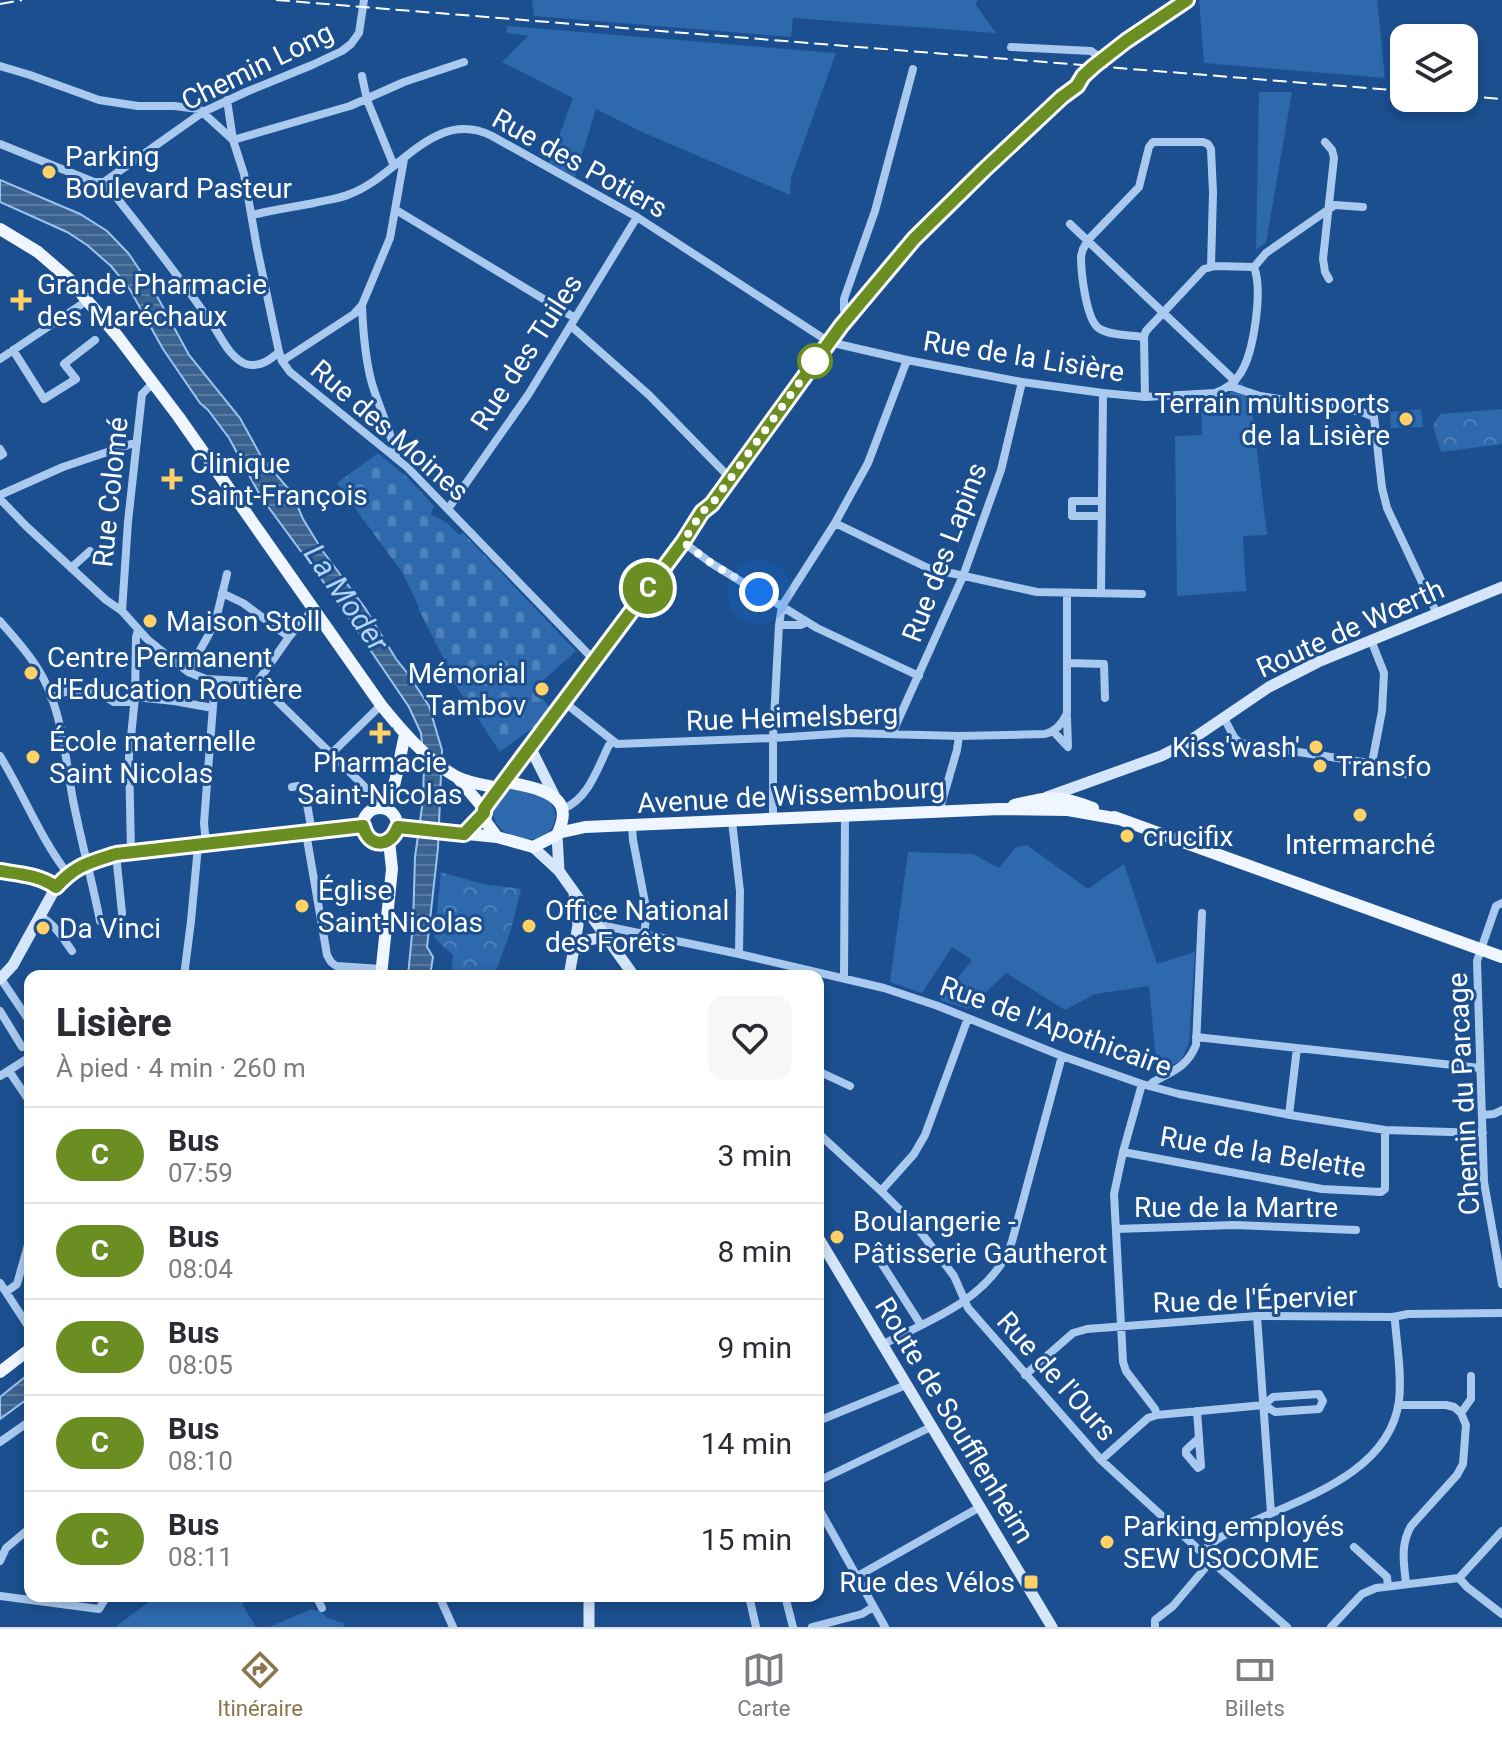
<!DOCTYPE html>
<html lang="fr">
<head>
<meta charset="utf-8">
<style>
	:root { --surface:#fff; --page:#f7f7f7; --text:#2b2b33; --muted:#7c7c81; --line:#e1e1e2; --accent:#8a764a }
	body { margin:0; font-family:Roboto,sans-serif; background:var(--page); color:var(--text); height:100vh; display:flex; flex-direction:column; font-size:30px; white-space:nowrap }
	* { box-sizing:border-box; margin:0 }
	p { font-size:26px; color:var(--muted) }
	.icon { flex:none; width:44px; height:44px; fill:none; stroke:currentColor; stroke-width:2; stroke-linecap:round; stroke-linejoin:round }
	.map { position:relative; flex:1; overflow:hidden }
	.panel { position:absolute; left:24px; top:970px; width:800px; height:632px; display:flex; flex-direction:column; background:var(--surface); border-radius:16px; box-shadow:0 4px 12px #0003 }
	.panel>* { flex:none }
	.badge { padding:0 16px; border-radius:26px; font-size:28px; line-height:52px }
	.fabs { position:absolute; left:1390px; top:24px; display:grid; gap:16px }
	.fabs a { display:grid; place-items:center; width:88px; height:88px; border-radius:16px; background:var(--surface); box-shadow:0 4px 12px #0003; font-size:40px }
	.you { position:absolute; width:40px; height:40px; margin:-20px; border:6px solid #fff; border-radius:50%; background:#1a73e8; box-shadow:0 0 0 12px #1a73e833 }
	.map>.badge { position:absolute; translate:-50% -50%; box-shadow:0 0 0 4px #fff }
	.round { display:grid; place-items:center; flex:none; width:84px; height:84px; border-radius:16px; background:var(--page) }
	.overview { display:flex; align-items:center; justify-content:space-between; height:136px; padding:0 32px }
	h1 { font-size:38px; font-weight:800; line-height:60px }
	ul { padding:0; list-style:none }
	li { display:flex; align-items:center; gap:24px; height:96px; padding:0 32px; border-top:2px solid var(--line) }
	li div { flex:1 }
	li b { display:block; font-size:30px }
	li em { font-style:normal }
	li .badge { min-width:88px; font-weight:700; text-align:center }
	.tabs { display:flex; justify-content:space-around; align-items:center; height:112px; border-top:2px solid var(--line); background:var(--surface); font-size:22px; color:var(--muted) }
	.tabs a { display:grid; justify-items:center; gap:4px }
	.tabs .active { color:var(--accent) }
	.map>svg:first-child { display:block }
	.grass { fill:#2e69ad }
	.forest { fill:url(#forest-crowns) }
	.cemetery { fill:url(#cemetery-stones) }
	.water { fill:url(#water-rules); stroke:#9cc4f0; stroke-width:2 }
	.lines { fill:none; stroke-linecap:round; stroke-linejoin:round }
	.street { stroke:#a9c9ee; stroke-width:8 }
	.secondary { stroke:#d6e6fa; stroke-width:11 }
	.primary { stroke:#f0f6ff; stroke-width:12 }
	.rail { stroke:#fff; stroke-width:2; stroke-dasharray:14 6; stroke-linecap:butt }
	.line-casing { stroke:#fff; stroke-width:18 }
	.line { stroke:#6b8e23; stroke-width:12 }
	.walk { stroke:#fff; stroke-width:8; stroke-dasharray:0 14.4 }
	.poi-dot { fill:#ffd166; stroke:#1b4f8f; stroke-width:3 }
	.stop-dot { fill:#fff; stroke:#6b8e23; stroke-width:4 }
	.labels { text-anchor:middle; stroke-width:6; stroke-linejoin:round; paint-order:stroke }
	.street-label { font-size:28px; fill:#fff; stroke:#1b4f8f }
	.poi-label { font-size:28px; fill:#fff; stroke:#1b4f8f; text-anchor:start }
	.water-label { font-size:30px; font-style:italic; fill:#b5d3f5; stroke:#1b4f8f }
</style>
</head>
<body>
<div class="map">
<svg width="1502" height="1627" viewBox="0 0 1502 1627">
	<defs>
		<pattern id="forest-crowns" width="20" height="18" patternUnits="userSpaceOnUse" patternTransform="scale(2)"><rect width="20" height="18" fill="#2e69ad"/><path d="M2 6a3 3 0 1 1 6 0M12 15a3 3 0 1 1 6 0" fill="none" stroke="#4d80b9"/></pattern>
		<pattern id="cemetery-stones" width="16" height="16" patternUnits="userSpaceOnUse" patternTransform="scale(2)"><rect width="16" height="16" fill="#2e69ad"/><path d="M2 7V4a2 2 0 0 1 4 0v3zM10 15v-3a2 2 0 0 1 4 0v3z" fill="#4d80b9"/></pattern>
		<pattern id="water-rules" width="6" height="5" patternUnits="userSpaceOnUse" patternTransform="scale(2)"><rect width="6" height="5" fill="#3c6290"/><path d="M0 2.5h6" fill="none" stroke="#597aa1"/></pattern>
	</defs>
	<rect width="100%" height="100%" fill="#1b4f8f"/>
	<path class="grass" d="M532,0H977L976,5L996,33L793,18L791,37L534,16Z
		M1199,0H1377L1385,78L1204,63Z
		M507,26L836,53L791,178L790,195L642,132L596,109L575,177L549,163L573,98L502,62L528,36L506,33Z
		M1259,92H1292L1266,243L1256,249Z
		M1242,382L1252,409L1267,535L1243,536L1246,591L1177,596L1175,436L1202,435L1201,400L1225,397Z
		M1421,409L1423,427L1391,428L1390,412Z
		M513,789C530,792 557,796 555,818C554,825 551,831 546,834C515,856 464,808 513,789Z
		M1027,845L1088,889L1124,864L1157,964L1195,952L1189,1043L1181,1061L1157,1071L1149,986L1095,994L1065,1010L1006,973L968,1009L940,1000L972,960L952,947L922,993L890,982L908,852L973,854L999,868L1016,847Z
		M157,1596H255L242,1604L256,1627H115Z
		M312,1609L316,1611L319,1610L328,1618L343,1623L344,1627H269Z"/>
	<path class="forest" d="M1502,409V444L1441,452L1433,426L1440,414Z
		M441,872L482,884L521,889L510,933L494,976H451L453,955L434,938Z"/>
	<path class="cemetery" d="M378,453L408,478L434,506L431,514L447,523L459,535L463,533L576,651L535,688L551,710L546,718L500,752L451,678L453,677L418,608L419,607L403,574L337,483Z"/>
	<path class="water" d="M0,180L80,214L107,231L129,254L158,298L189,355L240,418L262,458L292,493L303,519L322,550L365,608L396,659L408,674L429,706L442,750L438,848L427,947L433,957L430,976H408L413,924L415,857L423,800L424,764L421,733L409,707L333,595L261,497L229,438L208,410L200,403L163,349L129,288L111,266L87,245L67,232L0,202Z
		M30,1373V1397L0,1419V1397Z"/>
	<g class="lines">
		<path class="street" d="M1011,47L1091,51L1102,59
			M464,62L404,82L350,106L233,140L244,174L257,248L279,352L282,361L290,372L408,468L594,660
			M0,66L30,75L99,100L138,106H174L199,109L233,140L227,100
			M362,76L367,100L394,166
			M1325,142L1332,150L1334,158L1323,259L1325,272L1329,279
			M0,144L94,182H104C142,229 180,277 214,327C222,339 231,359 246,364C259,368 270,360 279,352
			M104,182L203,112L246,92L312,65L342,51L351,44L359,33L364,0
			M396,210L575,318
			M252,215C273,210 293,207 314,203C326,200 339,199 350,194C399,176 434,107 492,136L637,217L829,342L907,360L1022,382L1103,393L1145,397L1215,393C1226,389 1234,384 1240,374C1254,353 1263,290 1254,267
			M1070,224L1235,381
			M362,306C363,331 365,356 371,380C378,406 391,430 396,457
			M848,317L844,310V299L875,211L913,69
			M571,326L649,395L730,478
			M1144,337C1131,335 1112,336 1100,329C1086,322 1081,272 1081,256L1083,249L1088,240L1139,187L1149,147L1153,142H1203L1208,144L1211,149L1213,193L1211,267
			M13,350L44,399L76,379L64,364L95,340
			M0,359L88,300
			M282,361L354,314L362,305L390,238L404,159
			M1230,386L1260,396L1362,412L1374,417L1382,488L1387,508L1437,614
			M1145,397L1144,337L1146,331L1204,269L1215,266L1254,267L1266,253L1335,205L1363,207
			M0,449L3,454L0,456
			M0,495L63,467L137,442
			M0,499L26,526L106,600L122,611L147,639L188,672L206,679L244,681L256,684L265,689L370,792L376,808
			M448,509L528,395L637,217
			M1102,516H1072V501H1102
			M835,523L928,568L1037,592L1142,594
			M683,542L711,563L817,628L919,676
			M71,568L90,551
			M222,593L243,603L289,637
			M1101,593L1103,393
			M122,611L128,522L142,394L154,382
			M0,621C17,641 36,661 47,686C63,722 66,762 73,800C81,841 92,880 100,921
			M779,625H801L807,622
			M1371,640L1384,673L1382,711L1372,763
			M1067,663L1104,664L1105,698
			M188,672L209,634L218,611L227,574
			M256,684L289,637L313,609
			M135,697L174,701L213,708
			M51,698L67,691L88,690L101,694L114,702H134
			M564,702L617,744L773,738L849,733L959,736L957,750L939,812
			M1224,718L1234,737L1240,743L1395,767L1405,774
			M1053,731L1068,747L1067,717
			M893,734L895,727L963,576L1001,470L1022,382
			M959,736L1045,734C1056,731 1063,723 1067,713V594
			M331,754L381,705
			M0,756C24,795 40,838 68,874
			M292,787L298,786L305,793L312,832
			M563,809C589,798 597,769 609,745L613,742
			M773,819V738L779,625L782,606L835,523L868,463L907,360
			M732,821L740,891L739,954
			M632,826L633,840L647,913L644,934
			M306,833L327,955L331,962L336,966L382,969
			M206,844L204,823L215,680
			M131,853L129,756L135,697L136,637L138,630
			M116,854L122,913
			M0,870C19,874 40,875 56,887
			M1502,903L1496,906L1477,961L1484,1182L1502,1284
			M39,916C53,922 63,938 72,951
			M599,928L605,926L739,954L884,988L938,1006L1062,1056L1142,1084L1179,1094L1296,1116L1385,1130L1483,1133
			M184,976L191,921L198,846
			M844,978L845,816
			M1,979L30,1022
			M0,1011L22,1047
			M1196,1037L1480,1068
			M9,1071L30,1102
			M818,1071L850,1086
			M0,1076L30,1057
			M1142,1084L1123,1152L1114,1194L1123,1362L1126,1371L1155,1409L1157,1415
			M1149,1086L1153,1082C1173,1071 1187,1067 1196,1045L1202,913
			M1289,1115L1297,1048
			M1483,1115L1494,1114L1502,1110
			M818,1133L881,1191L916,1226L954,1276L968,1308L1101,1460L1211,1561L1287,1627
			M1123,1152L1322,1189L1381,1192L1385,1189V1130
			M881,1191L914,1154L925,1135L968,1018
			M1116,1229L1234,1225L1356,1230
			M882,1264L921,1325
			M0,1283L30,1329
			M6,1292L17,1284L30,1238
			M1257,1316L1271,1513
			M882,1345C927,1321 978,1304 1005,1258C1009,1251 1012,1242 1014,1234L1062,1056
			M1025,1375L1073,1333L1087,1329L1257,1316L1393,1317L1408,1314L1502,1313
			M1319,1394L1323,1401L1319,1409L1275,1412L1264,1405L1273,1397Z
			M1399,1405H1446L1454,1407L1461,1413L1466,1425L1463,1464L1457,1475L1411,1526C1400,1545 1404,1564 1406,1584
			M1197,1411L1201,1466
			M1461,1413L1471,1399V1376
			M818,1421L906,1385
			M1199,1438L1186,1450V1454L1198,1468L1201,1466
			M0,1442L30,1421
			M1101,1460L1148,1418L1157,1415L1264,1405
			M818,1481L931,1427
			M818,1507L885,1627
			M1354,1547L1387,1577L1388,1586
			M1201,1552C1208,1547 1214,1541 1221,1537C1281,1503 1388,1482 1399,1401C1402,1375 1397,1347 1395,1321L1393,1317
			M0,1561L6,1548L30,1528
			M856,1577L980,1507
			M1459,1578L1502,1531
			M1459,1578L1467,1587L1502,1614
			M0,1596L99,1609L107,1596
			M316,1596L322,1608
			M439,1596L453,1627
			M749,1596L756,1627
			M785,1596L793,1627
			M812,1627L862,1614L873,1607
			M1155,1627V1620L1173,1606L1211,1561
			M1331,1627L1362,1594L1376,1588L1459,1578"/>
		<path class="secondary" d="M530,747L554,795
			M504,783L683,542L702,512L712,504L841,326L914,239L984,170L1062,97L1077,86L1083,76L1094,66L1126,41L1187,0
			M1047,797L1161,756L1185,744L1269,687L1318,662L1502,587
			M557,835L559,871
			M533,847L559,871L634,976
			M572,953L588,940L606,937
			M569,976L578,925L574,897
			M0,979L13,965L56,887L68,874L82,865L116,854L363,826
			M818,1237L1052,1627
			M589,1627V1596"/>
		<path class="primary" d="M0,229L38,252L68,278L119,338L178,416L381,705C402,731 426,759 455,776C468,783 484,785 499,788
			M457,777L484,809
			M1014,805C1050,796 1059,795 1093,808
			M363 825a17 17 0 1 1 34 0a17 17 0 1 1-34 0Z
			M387,809C396,785 399,760 405,735
			M1114,817L1502,957
			M398,827L497,837L533,847L557,835C569,810 563,798 537,789C526,786 516,782 504,783L484,809L486,822L497,837
			M558,833L585,827L1000,809L1068,810L1119,819
			M381,976L392,869L389,841
			M0,1372L30,1349"/>
		<path class="rail" d="M276,0L1404,91
			M0,4L22,0
			M1464,96L1502,99"/>
	</g>
	<g class="lines">
		<defs>
			<path id="line" d="M0,871C19,874 39,875 56,887C76,865 88,863 116,854L363,826C369,848 390,848 398,827L464,834L484,813V809L492,798L683,542L702,512L712,504L841,326L914,239L984,170L1062,97L1077,86L1083,76L1094,66L1126,41L1187,0"/>
		</defs>
		<use href="#line" class="line-casing"/>
		<use href="#line" class="line"/>
		<path class="walk" d="M759,592L711,563L683,542L702,512L712,504L815,361"/>
	</g>
	<g class="poi-dot">
		<circle cx="49" cy="172" r="8"/>
		<path d="M17 288h8v8h8v8h-8v8h-8v-8h-8v-8h8z"/>
		<circle cx="1406" cy="419" r="8"/>
		<path d="M168 467h8v8h8v8h-8v8h-8v-8h-8v-8h8z"/>
		<circle cx="150" cy="621" r="8"/>
		<circle cx="31" cy="673" r="8"/>
		<circle cx="542" cy="689" r="8"/>
		<path d="M376 721h8v8h8v8h-8v8h-8v-8h-8v-8h8z"/>
		<circle cx="1316" cy="747" r="8"/>
		<circle cx="33" cy="757" r="8"/>
		<circle cx="1320" cy="766" r="8"/>
		<circle cx="1360" cy="815" r="8"/>
		<circle cx="1127" cy="836" r="8"/>
		<circle cx="302" cy="906" r="8"/>
		<circle cx="529" cy="926" r="8"/>
		<circle cx="43" cy="928" r="8"/>
		<circle cx="837" cy="1237" r="8"/>
		<circle cx="1107" cy="1542" r="8"/>
		<rect x="1023" y="1574" width="16" height="16" rx="4"/>
	</g>
	<circle class="stop-dot" cx="815" cy="361" r="16"/>
	<g class="labels">
		<g class="street-label">
			<text transform="translate(257 66) rotate(-26)" y="10">Chemin Long</text>
			<text transform="translate(580 163) rotate(29)" y="10">Rue des Potiers</text>
			<text transform="translate(526 352) rotate(-57)" y="10">Rue des Tuiles</text>
			<text transform="translate(1024 356) rotate(9)" y="10">Rue de la Lisière</text>
			<text transform="translate(390 430) rotate(41)" y="10">Rue des Moines</text>
			<text transform="translate(110 492) rotate(-84)" y="10">Rue Colomé</text>
			<text transform="translate(944 552) rotate(-69)" y="10">Rue des Lapins</text>
			<text transform="translate(1350 628) rotate(-24)" y="10">Route de Wœrth</text>
			<text transform="translate(792 717) rotate(-2)" y="10">Rue Heimelsberg</text>
			<text transform="translate(791 795) rotate(-3)" y="10">Avenue de Wissembourg</text>
			<text transform="translate(1056 1026) rotate(20)" y="10">Rue de l'Apothicaire</text>
			<text transform="translate(1463 1094) rotate(-93)" y="10">Chemin du Parcage</text>
			<text transform="translate(1263 1152) rotate(9)" y="10">Rue de la Belette</text>
			<text x="1236" y="1217">Rue de la Martre</text>
			<text transform="translate(1255 1299) rotate(-2)" y="10">Rue de l'Épervier</text>
			<text transform="translate(1057 1376) rotate(48)" y="10">Rue de l'Ours</text>
			<text transform="translate(955 1420) rotate(59)" y="10">Route de Soufflenheim</text>
		</g>
		<g class="poi-label">
			<text x="65" y="166">Parking<tspan x="65" dy="32">Boulevard Pasteur</tspan></text>
			<text x="37" y="294">Grande Pharmacie<tspan x="37" dy="32">des Maréchaux</tspan></text>
			<text x="1390" y="413" text-anchor="end">Terrain multisports<tspan x="1390" dy="32">de la Lisière</tspan></text>
			<text x="190" y="473">Clinique<tspan x="190" dy="32">Saint-François</tspan></text>
			<text x="166" y="631">Maison Stoll</text>
			<text x="47" y="667">Centre Permanent<tspan x="47" dy="32">d'Education Routière</tspan></text>
			<text x="526" y="683" text-anchor="end">Mémorial<tspan x="526" dy="32">Tambov</tspan></text>
			<text x="49" y="751">École maternelle<tspan x="49" dy="32">Saint Nicolas</tspan></text>
			<text x="1300" y="757" text-anchor="end">Kiss'wash'</text>
			<text x="380" y="772" text-anchor="middle">Pharmacie<tspan x="380" dy="32">Saint-Nicolas</tspan></text>
			<text x="1336" y="776">Transfo</text>
			<text x="1143" y="846">crucifix</text>
			<text x="1360" y="854" text-anchor="middle">Intermarché</text>
			<text x="318" y="900">Église<tspan x="318" dy="32">Saint-Nicolas</tspan></text>
			<text x="545" y="920">Office National<tspan x="545" dy="32">des Forêts</tspan></text>
			<text x="59" y="938">Da Vinci</text>
			<text x="853" y="1231">Boulangerie -<tspan x="853" dy="32">Pâtisserie Gautherot</tspan></text>
			<text x="1123" y="1536">Parking employés<tspan x="1123" dy="32">SEW USOCOME</tspan></text>
			<text x="1015" y="1592" text-anchor="end">Rue des Vélos</text>
		</g>
		<g class="water-label">
			<text transform="translate(346 598) rotate(55)" y="10">La Moder</text>
		</g>
	</g>
</svg>
<div class="fabs">
<a><svg class="icon" aria-label="layers" viewBox="0 0 24 24"><path d="M12 4l9 5-9 5-9-5zM3 14l9 5 9-5"/></svg></a>
</div>
<div class="you" style="left:759px;top:592px"></div>
<b class="badge" style="left:648px;top:588px;background:#6b8e23;color:#fff">C</b>
<section class="panel">
<div class="overview"><div><h1>Lisière</h1><p>À pied · 4 min · 260 m</p></div><a class="round"><svg class="icon" aria-label="heart" viewBox="0 0 24 24"><path d="M12 20l-8-8c-3-5 5-10 8-4 3-6 11-1 8 4z"/></svg></a></div>
<ul>
<li><span class="badge" style="background:#6b8e23;color:#fff">C</span><div><b>Bus</b><p>07:59</p></div><em>3 min</em></li>
<li><span class="badge" style="background:#6b8e23;color:#fff">C</span><div><b>Bus</b><p>08:04</p></div><em>8 min</em></li>
<li><span class="badge" style="background:#6b8e23;color:#fff">C</span><div><b>Bus</b><p>08:05</p></div><em>9 min</em></li>
<li><span class="badge" style="background:#6b8e23;color:#fff">C</span><div><b>Bus</b><p>08:10</p></div><em>14 min</em></li>
<li><span class="badge" style="background:#6b8e23;color:#fff">C</span><div><b>Bus</b><p>08:11</p></div><em>15 min</em></li>
</ul>
</section>
</div>
<nav class="tabs">
<a class="active"><svg class="icon" aria-label="directions" viewBox="0 0 24 24"><path d="M12 3l9 9-9 9-9-9zM9 14v-3h6M13 9l2 2-2 2"/></svg>Itinéraire</a>
<a><svg class="icon" aria-label="map" viewBox="0 0 24 24"><path d="M3 6l6-2 6 2 6-2v14l-6 2-6-2-6 2zM9 4v14M15 6v14"/></svg>Carte</a>
<a><svg class="icon" aria-label="tickets" viewBox="0 0 24 24"><path d="M3 7h18v10H3zM15 7v10"/></svg>Billets</a>
</nav>
</body>
</html>
